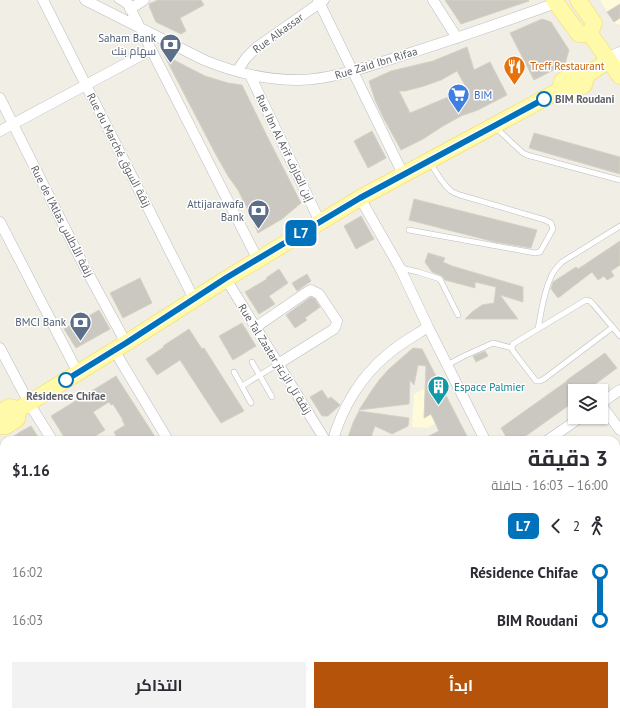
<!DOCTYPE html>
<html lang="ar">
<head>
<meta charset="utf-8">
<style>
	:root { --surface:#fff; --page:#f2f2f3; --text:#2b2b33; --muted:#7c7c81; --accent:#b45309 }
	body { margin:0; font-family:"PT Sans",Cairo,sans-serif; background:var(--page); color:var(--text); direction:rtl; height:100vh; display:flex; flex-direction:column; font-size:15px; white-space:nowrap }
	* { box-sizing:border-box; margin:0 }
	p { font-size:13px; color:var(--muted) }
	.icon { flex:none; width:22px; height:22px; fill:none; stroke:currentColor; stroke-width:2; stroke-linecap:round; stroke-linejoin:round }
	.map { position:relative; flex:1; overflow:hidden; direction:ltr }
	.side { position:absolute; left:0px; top:436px; width:620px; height:280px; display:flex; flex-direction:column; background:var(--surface); border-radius:12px 12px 0 0; box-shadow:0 1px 3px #0004; direction:rtl }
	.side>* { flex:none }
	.badge { padding:0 8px; border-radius:6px; font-size:14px; line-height:26px }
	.fabs { position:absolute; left:568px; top:384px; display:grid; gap:8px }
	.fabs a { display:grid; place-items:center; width:40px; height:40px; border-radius:0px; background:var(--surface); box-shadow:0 1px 3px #0004; font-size:20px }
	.map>.badge { position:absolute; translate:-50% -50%; box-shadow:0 0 0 2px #fff }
	.legs { display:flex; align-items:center; gap:6px; height:44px; padding:0 12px; font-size:13px }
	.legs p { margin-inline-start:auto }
	.summary { display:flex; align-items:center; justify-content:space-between; height:68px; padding:0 12px }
	h1 { font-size:22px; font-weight:700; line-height:30px }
	.action { display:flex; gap:8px; margin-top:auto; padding:8px 12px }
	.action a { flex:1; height:46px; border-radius:0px; background:var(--accent); color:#fff; font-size:16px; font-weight:700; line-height:46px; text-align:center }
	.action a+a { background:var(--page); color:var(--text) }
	ul { padding:0 12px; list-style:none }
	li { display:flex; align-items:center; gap:14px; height:48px; font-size:15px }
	li i { display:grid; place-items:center; width:6px; height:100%; margin:0 5px; background:currentColor }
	li i::after { content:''; width:10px; height:10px; margin:-5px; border:3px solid; border-radius:50%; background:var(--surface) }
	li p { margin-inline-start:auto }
	li:first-child i { background:linear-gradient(#0000 50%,currentColor 0) }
	li:last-child i { background:linear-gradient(currentColor 50%,#0000 0) }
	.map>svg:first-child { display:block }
	.commercial { fill:#fffada }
	.education { fill:#e0ded3 }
	.building { fill:#cbc8c2; stroke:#d5d1c3; fill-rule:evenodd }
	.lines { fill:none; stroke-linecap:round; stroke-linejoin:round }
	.service-casing { stroke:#babcc1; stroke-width:6 }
	.minor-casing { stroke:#babcc1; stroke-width:11 }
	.tertiary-casing { stroke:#babcc1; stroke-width:14 }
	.secondary-casing { stroke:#babdc3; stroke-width:15 }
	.primary-casing { stroke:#f6da57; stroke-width:17 }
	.service { stroke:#fff; stroke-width:5 }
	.minor { stroke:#fff; stroke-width:10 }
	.tertiary { stroke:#fff; stroke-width:13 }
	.secondary { stroke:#fff; stroke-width:14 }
	.primary { stroke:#fffaaa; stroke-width:16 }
	.line-1-casing { stroke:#fff; stroke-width:9 }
	.line-1 { stroke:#0072bc; stroke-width:6 }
	.stop-1-dot { fill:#fff; stroke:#0072bc; stroke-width:2 }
	.labels { text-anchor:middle; stroke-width:3; stroke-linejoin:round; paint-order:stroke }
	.street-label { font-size:11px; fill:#5d6066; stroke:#fff }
	.service-label { font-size:11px; fill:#4e5e75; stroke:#fff; text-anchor:end }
	.food-label { font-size:11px; fill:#c56008; stroke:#fff; text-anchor:start }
	.shop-label { font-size:11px; fill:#366cbe; stroke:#fff; text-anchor:start }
	.stop-label { font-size:11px; font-weight:bold; fill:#5d6066; stroke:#fff; text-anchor:start }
	.culture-label { font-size:11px; fill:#0d838f; stroke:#fff; text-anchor:start }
</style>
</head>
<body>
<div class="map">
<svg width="620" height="716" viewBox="0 0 620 716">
	<rect width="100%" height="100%" fill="#f0eee5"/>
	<path class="commercial" d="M602,0H620V25L615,23L600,1Z
		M439,382L455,414L427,428L412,427L414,394Z
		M0,448L4,454V502L0,504Z"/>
	<path class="education" d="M158,712H253L252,716H175L158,713Z"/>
	<path class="building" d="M158,0H201L204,5L180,18L186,31L181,34L156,22L149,6L150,5L149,4Z
		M445,0H528L529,1L461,24Z
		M620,4V18L614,22L607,12Z
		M542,19L551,22L569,50L565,64L534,80L510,33Z
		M467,47L474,70L490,62L507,95L478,110L461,116L443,126L423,139L401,150L383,117L375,100L369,81L391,71L433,61ZM457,71L467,89L410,113L399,91H405L424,86L441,80Z
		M164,55L205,76L228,83L242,85L266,134L301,203L282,219L258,233L250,214L238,190L228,176L215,153Z
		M372,131L386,158L368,168L354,141Z
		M534,133L620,157V174L529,148Z
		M414,199L537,230L531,248L495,242L409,220Z
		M361,216L374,239L356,249L344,226Z
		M620,241V265L611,271L614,276L607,280L604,276L598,280L592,272L558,298L551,289L553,282L576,267L578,269Z
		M428,253L445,258L443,262L452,266L523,287V302L500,295L518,319H465L472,312L482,305L494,303L496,287L475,282V288L445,280L442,276L432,272L425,262Z
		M279,269L288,283L269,296L275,304L259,314L245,292L267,279L266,278Z
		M307,274L311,281L297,291L292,283Z
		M140,278L152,303L123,318L110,293Z
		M311,297L315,299L320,307L305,318L307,320L295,328L286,315Z
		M99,310L110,329L76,348L64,329L72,324L73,325Z
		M242,323L256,346L233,360L219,336Z
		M189,329L202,349L204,348L244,411L221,423L180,360L157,375L146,359L164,347L163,346Z
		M413,348L422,349L469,440H421L439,431L431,414L424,418L426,366L418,365L414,385L410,380L409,404L359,410L372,390L380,379L389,369Z
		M485,351L488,356L476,362L473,356Z
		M605,353L617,368L586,391H575V401L520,440H508L501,428L567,381V380Z
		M116,376L157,440H118L114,432L125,425L122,420H123L113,404L111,405L109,402L93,412L105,430L89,440H66L51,416Z
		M322,390L328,399L331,397L340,405L328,416H322L310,397Z
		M359,411L409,418L408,426L392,434L375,426L370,440H347L353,423Z
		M31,426L40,440H8L20,432Z"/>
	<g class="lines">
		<defs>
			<path id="service" d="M117,0L128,7
				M495,127L523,153L527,155L620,180
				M409,230L535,253L540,252L553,229L551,223L545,220L460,195C457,194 454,193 451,191C443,184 435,171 430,162
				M401,268L418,272L440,279L458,315
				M613,327L544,379L540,381H536L513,351L512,348L513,344L586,300L590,301L593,304L620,336
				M538,329C541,313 544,291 551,277C553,271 558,266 562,262L620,226
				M252,362L272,397
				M447,365L464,356L493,343L512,348
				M234,372L251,403
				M242,386L278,364"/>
			<path id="minor" d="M43,0L194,299
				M85,0L204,60C233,72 266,80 298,80C335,79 369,66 404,55C455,39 506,21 556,3
				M126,0L258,260
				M318,0L403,174
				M433,0L457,38
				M130,9L144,0
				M237,71L246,58L257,47L324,0
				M250,75L320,222
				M0,98L82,262L126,343
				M0,131L151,50
				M360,198L400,268L428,327L485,440
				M0,222L78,373
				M226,279L325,440
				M256,327L307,292L311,290L319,294L337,321L336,325L334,329L278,364
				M0,348L29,403L52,440
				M114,350L168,440
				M601,403L620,390
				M601,405L620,430
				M333,440C342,408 361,376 387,355C399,344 414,336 428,327
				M548,440L581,417
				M0,618L4,624
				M0,641L4,648
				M616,686L620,683
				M0,701H4
				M90,712L115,716
				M454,712L458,716
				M265,716L266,712
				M583,716L588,712"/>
			<path id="tertiary" d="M616,591L620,595
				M616,611L620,614
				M20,716L21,712
				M37,716L38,712"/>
			<path id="secondary" d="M609,60L620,54"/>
			<path id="primary" d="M554,0L579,34H590
				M578,0L594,23L590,34
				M590,34L620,76
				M560,90L562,81L576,72L587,75
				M0,413L9,407L19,409
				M0,426H6L17,419L19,409L29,403L126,343L226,279L360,198L560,90L570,92L584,85L587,75L609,60"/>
		</defs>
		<use href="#service" class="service-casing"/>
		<use href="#minor" class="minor-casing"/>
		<use href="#tertiary" class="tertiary-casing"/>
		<use href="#secondary" class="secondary-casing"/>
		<use href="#primary" class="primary-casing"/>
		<use href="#service" class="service"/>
		<use href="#minor" class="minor"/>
		<use href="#tertiary" class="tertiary"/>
		<use href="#secondary" class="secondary"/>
		<use href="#primary" class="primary"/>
	</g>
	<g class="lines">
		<defs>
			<path id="line-1" d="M66,380L126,343L226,278L360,198L544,99"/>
		</defs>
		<use href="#line-1" class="line-1-casing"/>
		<use href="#line-1" class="line-1"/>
	</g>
	<defs>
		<symbol id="bank-pin" viewBox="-11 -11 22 30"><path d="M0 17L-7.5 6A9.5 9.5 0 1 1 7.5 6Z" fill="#5c6f8a" stroke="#fff"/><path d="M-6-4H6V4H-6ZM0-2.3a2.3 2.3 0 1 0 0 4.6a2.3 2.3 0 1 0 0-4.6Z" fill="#fff"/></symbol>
		<symbol id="restaurant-pin" viewBox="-11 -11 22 30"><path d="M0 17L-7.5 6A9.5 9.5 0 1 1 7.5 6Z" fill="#e8710a" stroke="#fff"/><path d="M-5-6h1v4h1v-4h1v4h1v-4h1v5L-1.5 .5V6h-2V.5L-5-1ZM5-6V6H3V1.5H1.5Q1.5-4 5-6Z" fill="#fff"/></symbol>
		<symbol id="supermarket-pin" viewBox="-11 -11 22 30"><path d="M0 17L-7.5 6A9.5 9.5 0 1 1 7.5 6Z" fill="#3f7fe0" stroke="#fff"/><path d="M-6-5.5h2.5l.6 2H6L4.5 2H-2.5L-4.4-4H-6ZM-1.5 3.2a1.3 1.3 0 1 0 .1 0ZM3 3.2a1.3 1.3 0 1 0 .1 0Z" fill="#fff"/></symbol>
		<symbol id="building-pin" viewBox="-11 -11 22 30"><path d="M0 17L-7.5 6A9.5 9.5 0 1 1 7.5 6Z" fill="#0f9aa8" stroke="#fff"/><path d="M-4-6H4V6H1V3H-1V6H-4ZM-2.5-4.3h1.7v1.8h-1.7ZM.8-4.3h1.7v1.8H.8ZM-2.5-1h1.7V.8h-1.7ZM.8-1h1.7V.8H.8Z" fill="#fff"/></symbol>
	</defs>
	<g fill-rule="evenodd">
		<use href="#bank-pin" x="158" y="32" width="25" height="34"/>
		<use href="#restaurant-pin" x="502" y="54" width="25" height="34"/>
		<use href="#supermarket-pin" x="446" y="82" width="25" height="34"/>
		<use href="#bank-pin" x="246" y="198" width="25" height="34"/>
		<use href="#bank-pin" x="68" y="310" width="25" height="34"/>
		<use href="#building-pin" x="426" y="374" width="25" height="34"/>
	</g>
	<g class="stop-1-dot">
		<circle cx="544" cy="99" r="7"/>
		<circle cx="66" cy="380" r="7"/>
	</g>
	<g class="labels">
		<g class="street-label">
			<text transform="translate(278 33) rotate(-36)" y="4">Rue Alkassar</text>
			<text transform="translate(376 63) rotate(-17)" y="4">Rue Zaid Ibn Rifaa</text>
			<text transform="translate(285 148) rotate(64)" y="4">Rue Ibn Al Arif إبن العارف</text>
			<text transform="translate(119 150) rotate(63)" y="4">Rue du Marché زنقة السوق</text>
			<text transform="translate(62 221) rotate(63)" y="4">Rue de l'Atlas زنقة الأطلس</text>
			<text transform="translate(275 359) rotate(58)" y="4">Rue Tal Zaatar زنقة تل الزعتر</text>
		</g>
		<g class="service-label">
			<text x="156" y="42">Saham Bank<tspan x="156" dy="13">سهام بنك</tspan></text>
			<text x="244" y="208">Attijarawafa<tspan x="244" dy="13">Bank</tspan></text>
			<text x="66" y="326">BMCI Bank</text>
		</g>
		<g class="food-label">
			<text x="530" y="70">Treff Restaurant</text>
		</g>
		<g class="shop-label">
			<text x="474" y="99">BIM</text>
		</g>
		<g class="stop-label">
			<text x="555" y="103">BIM Roudani</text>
			<text x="66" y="400" text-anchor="middle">Résidence Chifae</text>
		</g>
		<g class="culture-label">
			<text x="454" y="391">Espace Palmier</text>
		</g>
	</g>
</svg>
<div class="fabs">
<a><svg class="icon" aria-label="layers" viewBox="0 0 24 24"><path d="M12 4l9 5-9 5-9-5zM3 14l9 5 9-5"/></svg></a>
</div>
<b class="badge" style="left:301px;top:233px;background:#0072bc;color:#fff">L7</b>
<section class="side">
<div class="summary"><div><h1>3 دقيقة</h1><p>16:00 – 16:03 · حافلة</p></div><b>$1.16</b></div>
<div class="legs"><svg class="icon" aria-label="walk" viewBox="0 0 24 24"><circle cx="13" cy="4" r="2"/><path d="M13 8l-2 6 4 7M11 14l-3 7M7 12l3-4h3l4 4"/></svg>2<svg class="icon" aria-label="back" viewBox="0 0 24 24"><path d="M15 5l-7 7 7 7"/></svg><b class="badge" style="background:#0072bc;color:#fff">L7</b></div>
<ul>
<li><i style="color:#0072bc"></i><b>Résidence Chifae</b><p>16:02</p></li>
<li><i style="color:#0072bc"></i><b>BIM Roudani</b><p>16:03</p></li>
</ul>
<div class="action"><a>ابدأ</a><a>التذاكر</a></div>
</section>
</div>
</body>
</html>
